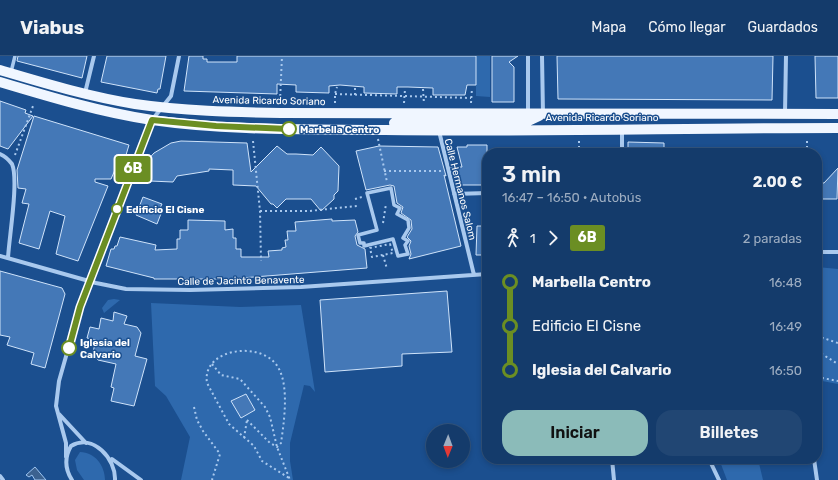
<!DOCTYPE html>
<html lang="es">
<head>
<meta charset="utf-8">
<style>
	:root { --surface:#143b6b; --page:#214673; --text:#f1f3f6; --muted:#9dadc1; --line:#33557e; --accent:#8bbbb9 }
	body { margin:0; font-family:Rubik,sans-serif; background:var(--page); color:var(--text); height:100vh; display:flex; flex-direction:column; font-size:15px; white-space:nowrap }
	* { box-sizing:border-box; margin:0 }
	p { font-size:13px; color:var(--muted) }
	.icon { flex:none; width:22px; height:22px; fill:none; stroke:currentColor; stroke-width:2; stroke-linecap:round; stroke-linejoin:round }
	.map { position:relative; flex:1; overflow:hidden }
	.details { position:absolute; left:482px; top:92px; width:340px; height:316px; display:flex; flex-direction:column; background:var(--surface); border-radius:16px; box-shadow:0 2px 6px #0003,0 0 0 1px var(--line) }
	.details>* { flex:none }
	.badge { padding:0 8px; border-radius:3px; font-size:14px; line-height:26px }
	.needle { width:26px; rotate:181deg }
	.fabs { position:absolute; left:426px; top:368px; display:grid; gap:8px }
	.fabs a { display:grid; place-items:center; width:44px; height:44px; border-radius:50%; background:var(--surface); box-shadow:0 2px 6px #0003,0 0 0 1px var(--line); font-size:20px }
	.map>.badge { position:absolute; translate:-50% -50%; box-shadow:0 0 0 2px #fff }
	.legs { display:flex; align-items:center; gap:6px; height:44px; padding:0 20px; font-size:13px }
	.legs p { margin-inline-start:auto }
	.overview { display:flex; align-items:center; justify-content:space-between; height:68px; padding:0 20px }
	h1 { font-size:22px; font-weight:600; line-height:30px }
	.action { display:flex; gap:8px; margin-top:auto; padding:8px 20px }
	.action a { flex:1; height:46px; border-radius:16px; background:var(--accent); color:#111; font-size:16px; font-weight:600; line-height:46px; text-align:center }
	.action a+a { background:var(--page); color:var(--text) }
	ul { padding:0 20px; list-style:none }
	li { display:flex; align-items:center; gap:14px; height:44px; font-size:15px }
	li i { display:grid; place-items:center; width:6px; height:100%; margin:0 5px; background:currentColor }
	li i::after { content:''; width:10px; height:10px; margin:-5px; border:3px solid; border-radius:50%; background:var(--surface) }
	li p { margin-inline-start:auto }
	li:first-child i { background:linear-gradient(#0000 50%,currentColor 0) }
	li:last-child i { background:linear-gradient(currentColor 50%,#0000 0) }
	header { display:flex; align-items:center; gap:24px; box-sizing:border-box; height:56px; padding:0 20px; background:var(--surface); border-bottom:1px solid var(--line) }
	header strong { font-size:19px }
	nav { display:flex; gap:22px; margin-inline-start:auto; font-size:14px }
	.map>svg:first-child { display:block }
	.green { fill:#2e69ad }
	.water { fill:#3c6290; stroke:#9cc4f0 }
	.building { fill:#4478b7; stroke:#cfe3fa }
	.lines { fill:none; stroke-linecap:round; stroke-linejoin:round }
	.path { stroke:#a9c9ee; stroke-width:2; stroke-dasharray:2 3; stroke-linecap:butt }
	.pedestrian { stroke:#a9c9ee; stroke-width:3.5 }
	.minor { stroke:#a9c9ee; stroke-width:4 }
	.primary { stroke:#f0f6ff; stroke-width:10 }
	.line-1-casing { stroke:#fff; stroke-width:9 }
	.line-1 { stroke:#6b8e23; stroke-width:6 }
	.stop-1-dot { fill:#fff; stroke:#6b8e23; stroke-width:2 }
	.labels { text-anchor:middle; stroke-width:3; stroke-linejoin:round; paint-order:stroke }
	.street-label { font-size:10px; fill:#fff; stroke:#1b4f8f }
	.stop-label { font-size:10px; font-weight:bold; fill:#fff; stroke:#1b4f8f; text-anchor:start }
</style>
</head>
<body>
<header>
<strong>Viabus</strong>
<nav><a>Mapa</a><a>Cómo llegar</a><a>Guardados</a></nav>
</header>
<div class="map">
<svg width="838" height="424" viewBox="0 0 838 424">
	<rect width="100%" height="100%" fill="#1b4f8f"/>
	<path class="green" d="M476,0H490V41L476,40Z
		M817,211L838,213V328L817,324Z
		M114,243L120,244L104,257L102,252L108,244Z
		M151,247L240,251L301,249L315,336L310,330L304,329L290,387V405L293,424H181L190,381L166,340L155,330Z
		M80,396C95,396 105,410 105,424H84L77,414L75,404Z
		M719,403H758L763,424H727Z"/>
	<path class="water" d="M35,411L46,424H35L32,419L29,421L26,419Z"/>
	<path class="building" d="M18,0H87L82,22L17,5Z
		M107,0H166L160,33H158L157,37L101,26Z
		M189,0H203V3H207V6H237V0H476V29H467L465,39H433V32L408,31H397V38L364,37V31L340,29L329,30V37L296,36V29L277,28V38L184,35Z
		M492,0H518L509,6L514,11V46H492Z
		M557,0H773L772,44L558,43Z
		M815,0H838V42H816Z
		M0,45L26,54L25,57L33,60L8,93L0,90Z
		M34,60L129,89L123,109L118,107L111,123H95V126L108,130L78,205L56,198L65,160L50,155L39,193L19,187L29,148L22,147L26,133L18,132L17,114Z
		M181,85L247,87L251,116L277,90L287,98H296L313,99L321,91L339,110L338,135L334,139V143L321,155L311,143H286L277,152L273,148H271L256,130L233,129V114L209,113V115L177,120L173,126L150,125L151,122L139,117L143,109L154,97L171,87Z
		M628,86L664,87V97H628Z
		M467,89H487V129H462L455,125L451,111H462L457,91H467Z
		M379,90L438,91L446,120L444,119L461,190L409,203L411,198L409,190L411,185L407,181L412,173L411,164L401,157L403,151L397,147L394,130L390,129L366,134L356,95Z
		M838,112L837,143H817V127H824Z
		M143,141L162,148L159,154L162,155L157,168L136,159Z
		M332,163V165L355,164L358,176L355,180L357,189L365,193L367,212L229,223H154V222L106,210L111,193H114L115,190H117L120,181L156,189L155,194L177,193V183H180V174H188V164L225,165V174L233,173V182H236V193H241V201H269L268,195L282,194V192L286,191L285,184H288L287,175H296L295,166Z
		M477,170H487V199H476Z
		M0,215L62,232L65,238L45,312L31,308L34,297L7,289L10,281L0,279Z
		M447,235L452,296L402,298V310L325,316L320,244Z
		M114,256L127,260L124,268L137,271L141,277L135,300L147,303L134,350L111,345L114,332L111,331L116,308L98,304L93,296L96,284L87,282L90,271L99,273L101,262L113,265Z
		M246,338L255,354L241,362L231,345Z"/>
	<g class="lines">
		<path class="path" d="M423,33L424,48
			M335,38L471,42
			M355,39V31
			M280,45L282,0
			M335,47V38L337,31
			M404,47L405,33
			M471,47L472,32
			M378,83L387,126
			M253,85L260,155L261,205
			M579,97V84
			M807,97V83
			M15,99L33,50
			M384,115H441
			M355,143L362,141
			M260,155H309L357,150
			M383,167L386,148
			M390,188L393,197L372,201L370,192Z
			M383,199L387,213
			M817,280L838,287
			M817,295L838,308
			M212,308L221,319L240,323L265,351L270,361L277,391L290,424
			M817,321L838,325
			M194,351L197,364L203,375L220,398L212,424
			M247,364L270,387L277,391L281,387C284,366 289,332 279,313C264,283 201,292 207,327L229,368L254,390L262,405L289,422
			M244,382L247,364"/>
		<path class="pedestrian" d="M11,16L15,0
			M391,132L394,149L400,152L397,158L408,164L409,172L403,182L408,185L405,189L408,198L398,200L393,183L364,190V187H360L358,179L377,174L367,137Z"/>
		<path class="minor" d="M528,0V58
			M542,0L543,58
			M85,37L94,0
			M785,57L786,0
			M622,73V97
			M439,75L474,219
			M0,98C5,100 9,104 12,108C19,124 9,182 8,202
			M454,138L487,137
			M817,196H838
			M0,200L96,227L126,233L190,234L301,231L487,218
			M59,358L86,387
			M66,401V387L56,350L59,325L80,251L152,64L171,40L179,0
			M112,403L141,424
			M612,403L614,424
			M709,403L719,424
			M814,403L817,424
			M0,420L3,424
			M72,424C65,413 64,402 71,390C93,377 116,403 115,424"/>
		<path class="primary" d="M0,14C44,27 90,41 135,48C183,55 232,56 281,57L838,58
			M0,26C50,41 100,56 152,64C229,75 307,73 385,74C536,76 687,72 838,72
			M394,67H524L539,60"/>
	</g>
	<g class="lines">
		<defs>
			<path id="line-1" d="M69,292L80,251L152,64L216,70L289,73"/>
		</defs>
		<use href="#line-1" class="line-1-casing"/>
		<use href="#line-1" class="line-1"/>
	</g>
	<g class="stop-1-dot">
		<circle cx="289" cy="73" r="7"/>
		<circle cx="117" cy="153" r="5"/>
		<circle cx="69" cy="292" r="7"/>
	</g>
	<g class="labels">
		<g class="street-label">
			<text transform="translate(269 44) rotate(1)" y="4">Avenida Ricardo Soriano</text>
			<text x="602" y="65">Avenida Ricardo Soriano</text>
			<text transform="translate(461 133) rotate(76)" y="4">Calle Hermanos Salom</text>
			<text transform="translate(241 224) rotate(-1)" y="4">Calle de Jacinto Benavente</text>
		</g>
		<g class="stop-label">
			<text x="300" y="77">Marbella Centro</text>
			<text x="126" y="157">Edificio El Cisne</text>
			<text x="80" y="290">Iglesia del<tspan x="80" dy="12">Calvario</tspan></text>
		</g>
	</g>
</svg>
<div class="fabs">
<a><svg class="needle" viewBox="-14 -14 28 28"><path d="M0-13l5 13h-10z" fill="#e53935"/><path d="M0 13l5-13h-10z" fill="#9dadc1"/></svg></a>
</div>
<b class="badge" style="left:133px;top:113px;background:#6b8e23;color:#fff">6B</b>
<section class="details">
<div class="overview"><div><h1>3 min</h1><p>16:47 – 16:50 · Autobús</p></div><b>2.00 €</b></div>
<div class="legs"><svg class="icon" aria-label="walk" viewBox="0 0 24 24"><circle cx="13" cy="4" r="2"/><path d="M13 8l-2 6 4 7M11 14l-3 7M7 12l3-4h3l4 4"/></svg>1<svg class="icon" aria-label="forward" viewBox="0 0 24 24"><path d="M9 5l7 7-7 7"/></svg><b class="badge" style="background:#6b8e23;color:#fff">6B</b><p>2 paradas</p></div>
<ul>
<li><i style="color:#6b8e23"></i><b>Marbella Centro</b><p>16:48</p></li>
<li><i style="color:#6b8e23"></i><span>Edificio El Cisne</span><p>16:49</p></li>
<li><i style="color:#6b8e23"></i><b>Iglesia del Calvario</b><p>16:50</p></li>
</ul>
<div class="action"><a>Iniciar</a><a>Billetes</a></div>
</section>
</div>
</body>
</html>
